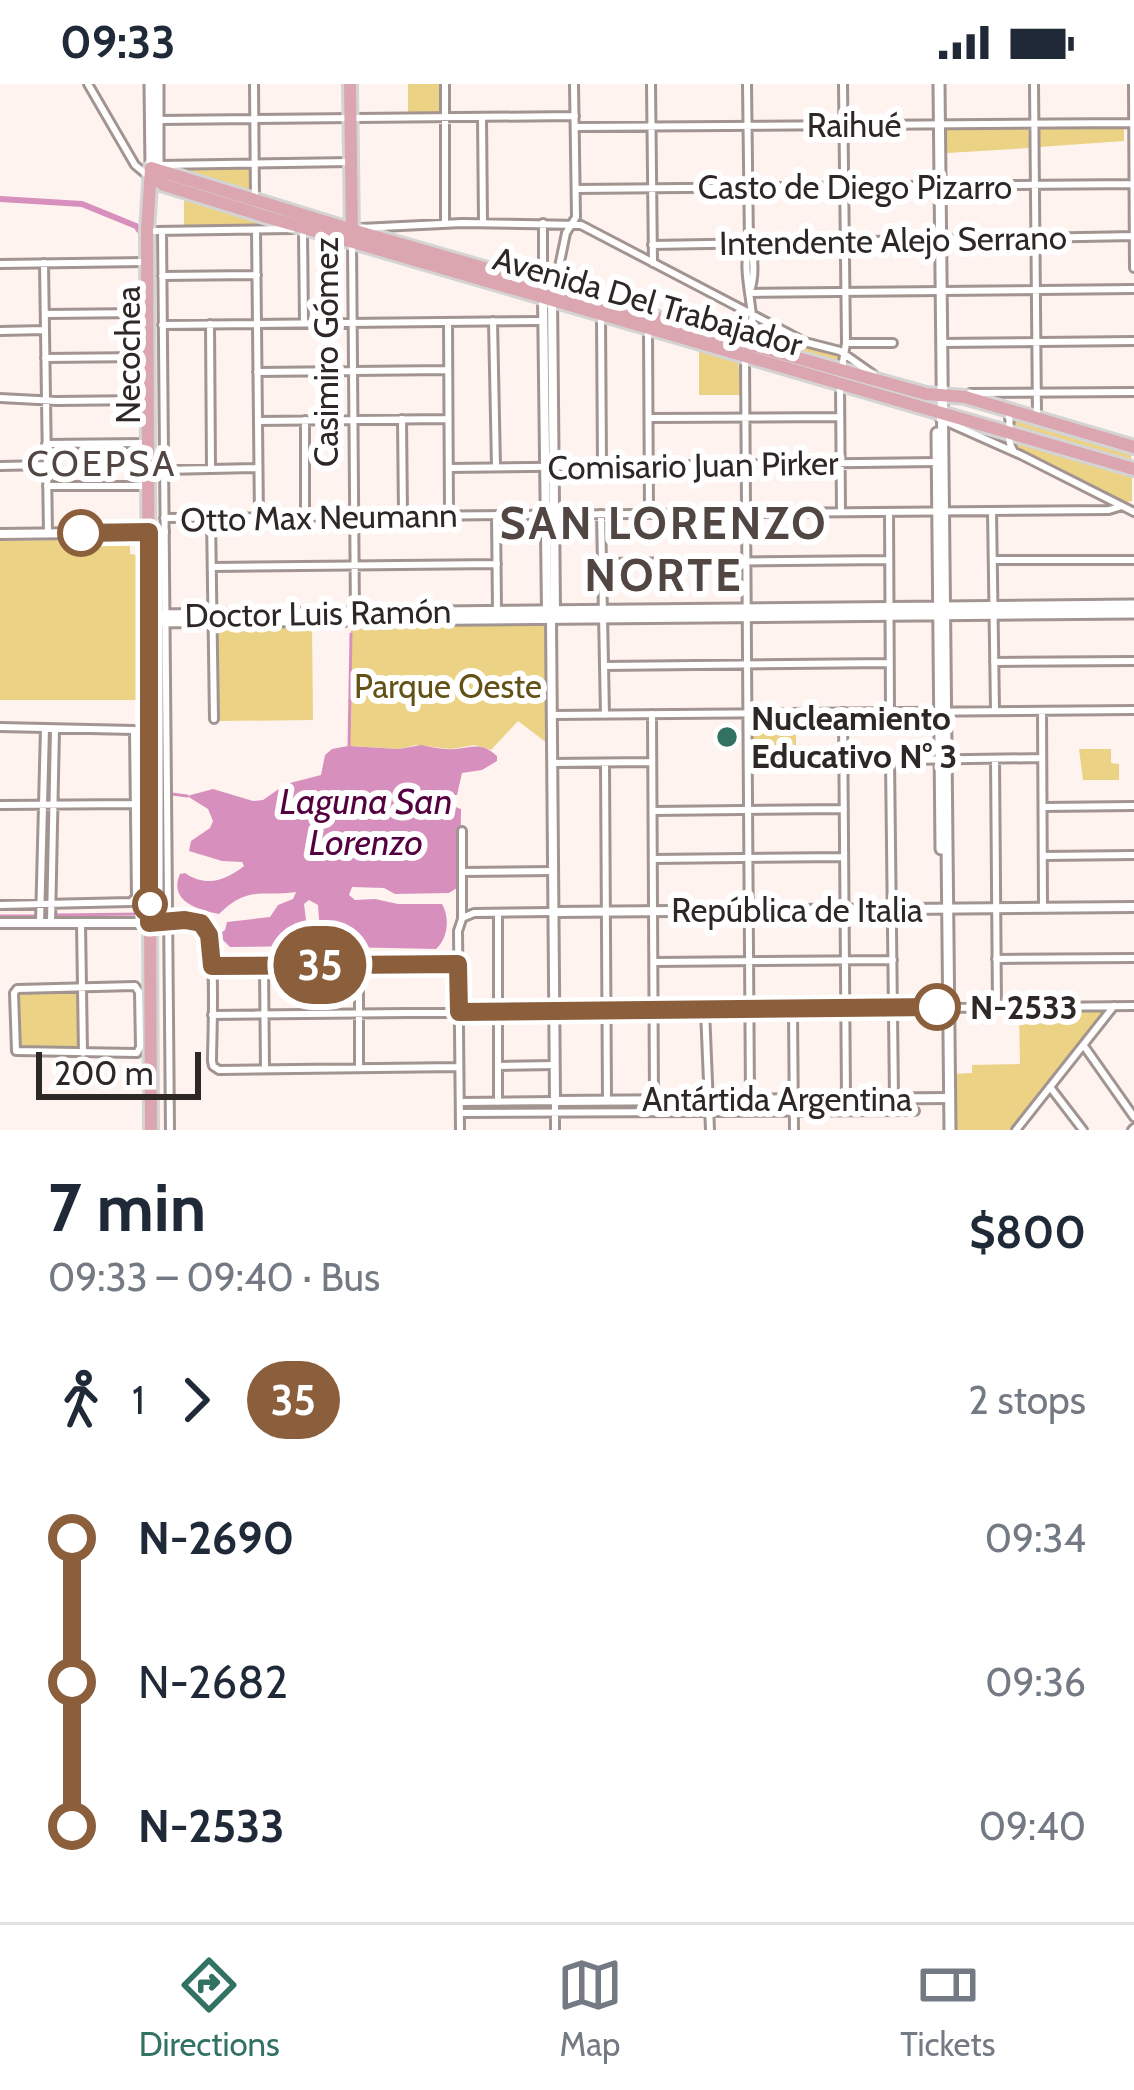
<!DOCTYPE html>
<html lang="en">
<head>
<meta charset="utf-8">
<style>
	:root { --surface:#fff; --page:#f2f2f3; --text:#1f2937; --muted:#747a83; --line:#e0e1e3; --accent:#317262 }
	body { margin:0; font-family:Cabin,sans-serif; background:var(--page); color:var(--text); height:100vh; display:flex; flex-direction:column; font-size:45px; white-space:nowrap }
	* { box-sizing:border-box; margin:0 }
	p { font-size:39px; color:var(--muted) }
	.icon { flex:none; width:66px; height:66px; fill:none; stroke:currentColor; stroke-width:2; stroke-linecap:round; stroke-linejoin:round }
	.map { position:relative; height:1046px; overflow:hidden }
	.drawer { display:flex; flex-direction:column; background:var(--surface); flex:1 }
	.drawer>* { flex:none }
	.badge { padding:0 24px; border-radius:39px; font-size:42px; line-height:78px }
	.scale { position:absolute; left:36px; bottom:30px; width:165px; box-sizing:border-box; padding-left:12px; border:6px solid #2d2826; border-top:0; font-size:33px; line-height:42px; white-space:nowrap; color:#2d2826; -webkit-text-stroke:9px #fff; paint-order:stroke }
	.map>.badge { position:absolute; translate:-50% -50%; box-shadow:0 0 0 6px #fff }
	.legs { display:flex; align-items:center; gap:18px; height:132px; padding:0 48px; font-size:39px }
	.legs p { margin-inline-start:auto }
	.head { display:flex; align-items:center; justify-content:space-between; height:204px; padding:0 48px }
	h1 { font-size:66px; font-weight:700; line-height:90px }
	ul { padding:0 48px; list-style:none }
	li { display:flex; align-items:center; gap:42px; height:144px; font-size:45px }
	li i { display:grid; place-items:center; width:18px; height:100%; margin:0 15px; background:currentColor }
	li i::after { content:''; width:30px; height:30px; margin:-15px; border:9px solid; border-radius:50%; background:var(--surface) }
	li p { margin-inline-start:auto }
	li:first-child i { background:linear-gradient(#0000 50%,currentColor 0) }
	li:last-child i { background:linear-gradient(currentColor 50%,#0000 0) }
	.status { display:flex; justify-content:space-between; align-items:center; height:84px; padding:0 60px; background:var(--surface); direction:ltr }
	.status svg { height:33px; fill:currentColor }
	.tab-bar { display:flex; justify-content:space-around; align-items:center; height:168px; border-top:3px solid var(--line); background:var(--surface); font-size:33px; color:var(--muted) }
	.tab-bar a { display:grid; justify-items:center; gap:6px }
	.tab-bar .active { color:var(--accent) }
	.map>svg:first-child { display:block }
	.green { fill:#ecd284 }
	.water { fill:#d790bd }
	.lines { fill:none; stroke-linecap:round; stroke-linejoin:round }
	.stream { stroke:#d790bd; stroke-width:3 }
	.canal { stroke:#d790bd; stroke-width:6 }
	.minor-casing { stroke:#a29491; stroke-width:12 }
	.tertiary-casing { stroke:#a29491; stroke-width:14 }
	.secondary-casing { stroke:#a29491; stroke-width:15 }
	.primary-casing { stroke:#d5d4d4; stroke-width:18 }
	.minor { stroke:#fff; stroke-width:6 }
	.tertiary { stroke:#fff; stroke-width:8 }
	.secondary { stroke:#fff; stroke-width:9 }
	.primary { stroke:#dba6af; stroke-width:12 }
	.line-1-casing { stroke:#fff; stroke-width:27 }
	.line-1 { stroke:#8b5e3c; stroke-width:18 }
	.stop-1-dot { fill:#fff; stroke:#8b5e3c; stroke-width:6 }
	.poi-dot { fill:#317262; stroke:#fff; stroke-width:4.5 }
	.labels { text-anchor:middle; stroke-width:12; stroke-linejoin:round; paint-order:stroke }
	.street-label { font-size:33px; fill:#2d2826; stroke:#fff }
	.park-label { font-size:33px; fill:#635115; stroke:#fff }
	.poi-label { font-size:33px; font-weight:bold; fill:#2d2826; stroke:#fff; text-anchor:start }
	.stop-label { font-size:33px; font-weight:bold; fill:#2d2826; stroke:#fff; text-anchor:start }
	.neighbourhood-label { font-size:36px; letter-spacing:3px; fill:#514642; stroke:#fff }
	.water-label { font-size:36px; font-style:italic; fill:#550040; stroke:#fff }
	.district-label { font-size:45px; font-weight:bold; letter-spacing:3px; fill:#514642; stroke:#fff }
</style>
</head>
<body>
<div class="status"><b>09:33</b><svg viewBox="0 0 49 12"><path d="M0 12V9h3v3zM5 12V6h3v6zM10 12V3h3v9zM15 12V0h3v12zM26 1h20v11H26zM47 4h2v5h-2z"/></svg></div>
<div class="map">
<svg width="1134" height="1046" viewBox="0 0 1134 1046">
	<rect width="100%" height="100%" fill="#fef3ef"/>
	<path class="green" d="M408,0H442L441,29L408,31Z
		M1124,43V57L1039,63V45Z
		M1028,45L1029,64L947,69V46Z
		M249,83L251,109L167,84Z
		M184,110L282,142L184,145Z
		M760,240L808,262L836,268L840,273V280L755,258L756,241Z
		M699,263L738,275L741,311H699Z
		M1015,335L1130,367L1132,378L1014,345L1012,336Z
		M1011,352L1132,389V417L1127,418L1016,364L1012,361Z
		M130,455V470L138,471L140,616H0V457Z
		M540,538L546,545L547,659L518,637L491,666L475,661L451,665L416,661L399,665L349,662L351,540Z
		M312,542L313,636L219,637L218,544Z
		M757,632H796V678H750V638Z
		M1079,665H1111V679L1119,680V696H1083Z
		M74,906L78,910V964L19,965L18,908Z
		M1019,926H1100L1103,928L1012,1046H953L952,990L972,989V981L1020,980Z"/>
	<path class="water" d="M421,661C432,663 443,666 455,665C473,663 482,658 497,672V677L482,686L462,689L457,711L434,712L429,716L435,725L453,722L461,725L460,802L449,809L395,810L384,804L352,803L349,811L355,816L375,815L398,820H442C450,833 448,855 436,865L340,863L320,849L318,821L309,816L304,820L308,851L302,862L230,863L218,851L225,846L227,838L270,833L278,821L293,815L296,808C260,813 249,801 219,830C198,826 168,817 180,790L185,789C207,804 226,796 244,782L242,778L222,777L189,767L191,757L210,744L213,737L208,725L187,712L213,705L253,717L263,716L286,700L321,691L325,671L332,665L348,662L399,665Z"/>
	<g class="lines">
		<path class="stream" d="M349,662L351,550
			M172,710L187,712
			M56,831L142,830
			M0,832H37"/>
		<path class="canal" d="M0,115L82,120L136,142L142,150"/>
		<defs>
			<path id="minor" d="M88,0L135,81L147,91
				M254,0L255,116
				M445,0V140
				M651,0L653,179
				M747,0L749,159C755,173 755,196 749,209
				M1034,0L1037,332
				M1133,0L1134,184
				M482,33L483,139
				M158,36L575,32
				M575,43L1134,39
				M158,81L351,78
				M576,105L1134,100
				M361,144L462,139L581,141L805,258L840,267L874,291
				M256,146L259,434
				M155,147L293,145
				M162,147L170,1046
				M303,147L304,239
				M352,158L355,533
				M749,159C740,194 758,227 751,262
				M652,161L1134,152
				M44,179L48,450
				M0,180L146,178
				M162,192L257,191
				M543,201V139
				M555,202L566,149L576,133L574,0
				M749,209L1134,205
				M45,230L144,229
				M601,232L602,382
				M493,237L496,383
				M448,238L449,432
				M210,240L211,385
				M162,241L543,237
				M648,246L649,430
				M0,247L45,246
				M846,259H893
				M941,259L1134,257
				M45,274L144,273
				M745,274L750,1015
				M842,284L846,259L843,0
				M257,288L448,286
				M840,301L841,428
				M970,309L1134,308
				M0,314L57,317L146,316
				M1007,327C1014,340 1004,353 1013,366
				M649,334L840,333
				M402,335L403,432
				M940,335L1021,371L1134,428
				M305,336V433
				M258,337L448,335
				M46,360L145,359
				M0,382L47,381
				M449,384L937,378
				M163,386L258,384
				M47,402H145
				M992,427L995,627
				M889,428L890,628
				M601,430L605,631
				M496,431L497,526
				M164,434L1109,426L1122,422
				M211,434L214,635
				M993,476H1134
				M602,479L889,476
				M212,483L497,480
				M994,578L1134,577
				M604,582L889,579
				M1042,627L1043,824
				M843,628L846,1015
				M652,630L654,1016
				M552,631L1134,626
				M0,643L134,646L136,813L131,818L0,821
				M995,675L997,923
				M890,676L894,1014
				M843,677L1042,674
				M552,679L650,678
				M605,679L607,1017
				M0,721L136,720
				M1043,723L1134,722
				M653,727L844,725
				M1043,772L1134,771
				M653,775L844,773
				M462,788L553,787
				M498,829V1018
				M462,834L474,829L553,828
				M167,837C179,836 195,832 205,842C217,856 212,954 212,977L213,982L219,986L459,983
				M40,838L45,644
				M51,839L55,645
				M81,839L83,969
				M996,875L1134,874
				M654,878L893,876
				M359,881V984
				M212,882L458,880
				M264,882L265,985
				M135,902L139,908L140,963L137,969L16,967L14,909L17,905Z
				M793,925L794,1046
				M705,926L710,1046
				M212,931L1134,922
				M1084,962L1134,1033
				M498,982L555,981
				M1050,1003L1083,1046
				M462,1018L555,1017V1046
				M460,1029L915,1027
				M460,1046L458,847L462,835V747
				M1016,1046L1114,922
				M1132,1046L1134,1044"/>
			<path id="tertiary" d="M552,212L555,526L551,535L555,1017L950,1014
				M543,214L547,528
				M0,450L164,448
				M554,828L1134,823
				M0,839H156"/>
			<path id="secondary" d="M150,0L151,84
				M939,0L950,1046
				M158,86V0
				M937,349L941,765
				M149,531L1134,521
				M149,538L1134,529"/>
			<path id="primary" d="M350,0L352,151
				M151,92L164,101L267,133L1134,385
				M151,1046L147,147L151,84L352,146L751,261L926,310L965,313L1134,363"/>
		</defs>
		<use href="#minor" class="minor-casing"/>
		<use href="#tertiary" class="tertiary-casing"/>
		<use href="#secondary" class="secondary-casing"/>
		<use href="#primary" class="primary-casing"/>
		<use href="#minor" class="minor"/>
		<use href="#tertiary" class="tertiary"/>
		<use href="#secondary" class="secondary"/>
		<use href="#primary" class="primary"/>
	</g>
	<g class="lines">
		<defs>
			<path id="line-1" d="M81,449L149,448V839L185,836L201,839L209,851L212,882L458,880L459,928L937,923"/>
		</defs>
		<use href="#line-1" class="line-1-casing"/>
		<use href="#line-1" class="line-1"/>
	</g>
	<g class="stop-1-dot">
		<circle cx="81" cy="449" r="21"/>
		<circle cx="150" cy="820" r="15"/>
		<circle cx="937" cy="923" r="21"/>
	</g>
	<circle class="poi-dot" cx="727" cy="653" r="12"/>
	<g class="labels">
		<g class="street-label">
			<text x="854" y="53">Raihué</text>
			<text x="855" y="115">Casto de Diego Pizarro</text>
			<text transform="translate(893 156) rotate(-1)" y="12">Intendente Alejo Serrano</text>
			<text transform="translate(648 217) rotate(16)" y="12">Avenida Del Trabajador</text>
			<text transform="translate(326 268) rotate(-90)" y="12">Casimiro Gómez</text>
			<text transform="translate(128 271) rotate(-90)" y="12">Necochea</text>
			<text transform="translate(693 381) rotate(-1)" y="12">Comisario Juan Pirker</text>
			<text transform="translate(319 433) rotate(-1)" y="12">Otto Max Neumann</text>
			<text transform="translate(318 529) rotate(-1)" y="12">Doctor Luis Ramón</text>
			<text x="797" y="838">República de Italia</text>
			<text x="777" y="1027">Antártida Argentina</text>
		</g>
		<g class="park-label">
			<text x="448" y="614">Parque Oeste</text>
		</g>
		<g class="poi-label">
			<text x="751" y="646">Nucleamiento<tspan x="751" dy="38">Educativo N° 3</tspan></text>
		</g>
		<g class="stop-label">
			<text x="970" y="935">N-2533</text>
		</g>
		<g class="neighbourhood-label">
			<text x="102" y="392">COEPSA</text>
		</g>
		<g class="water-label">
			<text x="366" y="730">Laguna San<tspan x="366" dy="41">Lorenzo</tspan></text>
		</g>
		<g class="district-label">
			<text x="664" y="455">SAN LORENZO<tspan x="664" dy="52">NORTE</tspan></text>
		</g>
	</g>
</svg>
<div class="scale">200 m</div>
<b class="badge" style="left:320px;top:881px;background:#8b5e3c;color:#fff">35</b>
</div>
<section class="drawer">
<div class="head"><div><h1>7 min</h1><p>09:33 – 09:40 · Bus</p></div><b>$800</b></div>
<div class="legs"><svg class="icon" aria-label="walk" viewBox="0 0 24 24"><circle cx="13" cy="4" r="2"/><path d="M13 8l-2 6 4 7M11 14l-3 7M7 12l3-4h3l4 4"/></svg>1<svg class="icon" aria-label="forward" viewBox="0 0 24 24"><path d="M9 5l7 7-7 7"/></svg><b class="badge" style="background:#8b5e3c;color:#fff">35</b><p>2 stops</p></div>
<ul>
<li><i style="color:#8b5e3c"></i><b>N-2690</b><p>09:34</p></li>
<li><i style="color:#8b5e3c"></i><span>N-2682</span><p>09:36</p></li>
<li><i style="color:#8b5e3c"></i><b>N-2533</b><p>09:40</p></li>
</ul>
</section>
<nav class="tab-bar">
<a class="active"><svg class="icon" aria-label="directions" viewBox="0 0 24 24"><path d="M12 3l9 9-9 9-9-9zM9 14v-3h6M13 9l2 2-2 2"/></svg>Directions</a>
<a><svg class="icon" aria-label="map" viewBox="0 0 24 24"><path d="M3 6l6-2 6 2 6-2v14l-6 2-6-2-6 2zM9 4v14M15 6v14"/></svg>Map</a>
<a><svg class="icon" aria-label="tickets" viewBox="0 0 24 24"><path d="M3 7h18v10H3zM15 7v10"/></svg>Tickets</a>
</nav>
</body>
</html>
